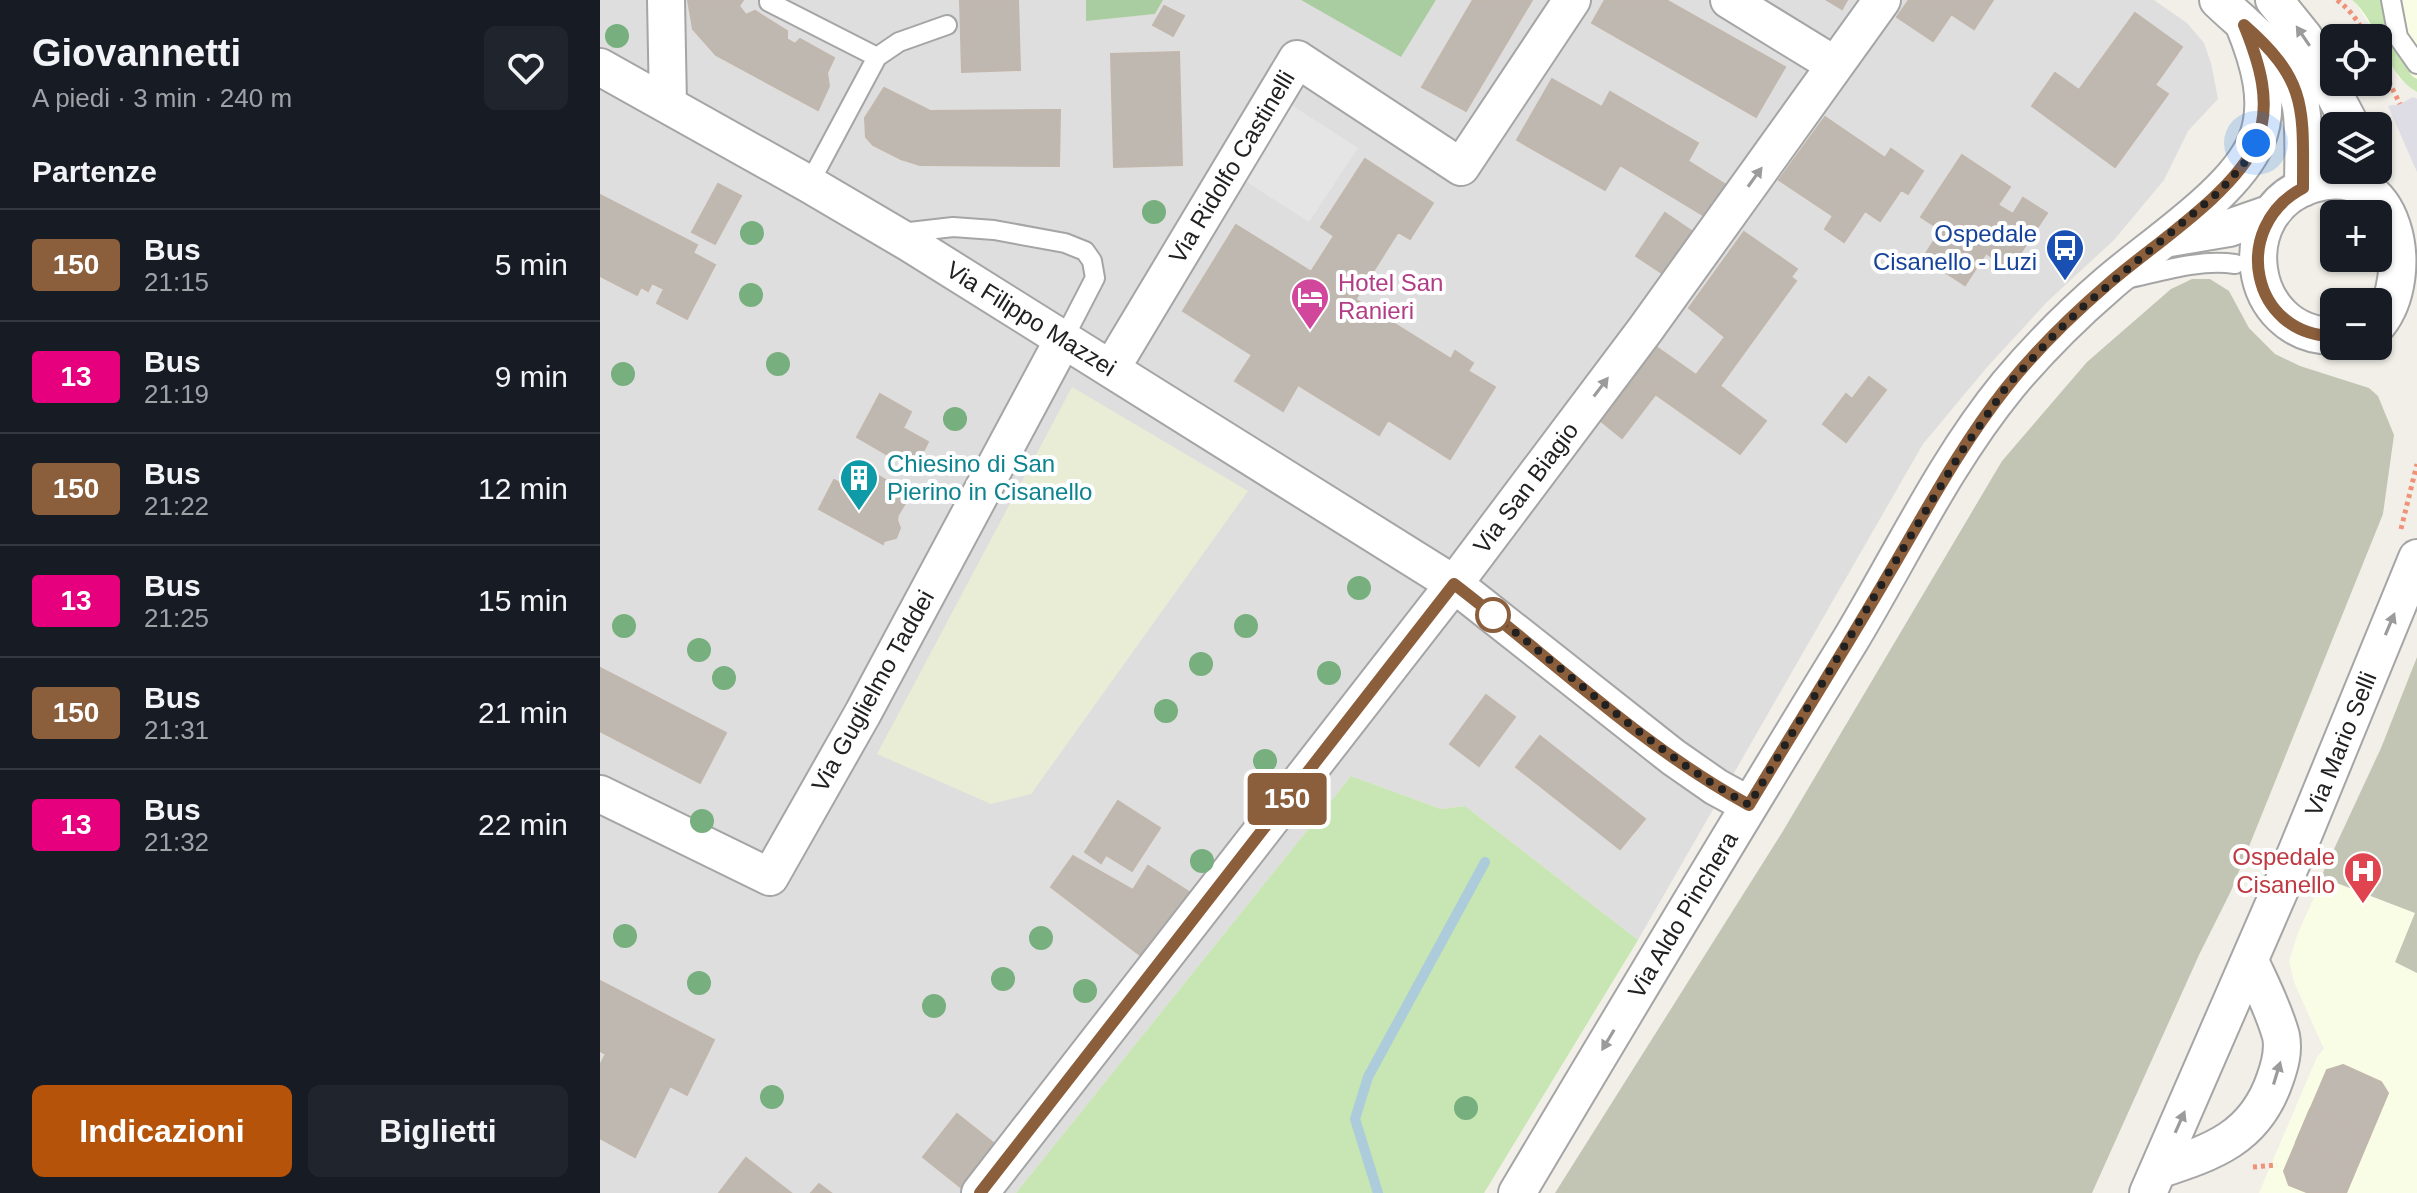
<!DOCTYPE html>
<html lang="it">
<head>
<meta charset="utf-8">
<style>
	:root { --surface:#171b24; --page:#20242c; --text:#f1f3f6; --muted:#9ea1a6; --line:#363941; --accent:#b45309 }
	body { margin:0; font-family:Helvetica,sans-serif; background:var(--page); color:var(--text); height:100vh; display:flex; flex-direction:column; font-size:30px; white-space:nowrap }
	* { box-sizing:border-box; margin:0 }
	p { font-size:26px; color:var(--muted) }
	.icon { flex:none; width:44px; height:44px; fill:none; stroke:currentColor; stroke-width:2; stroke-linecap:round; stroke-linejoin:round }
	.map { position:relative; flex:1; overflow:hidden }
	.sheet { display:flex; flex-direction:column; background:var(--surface); width:600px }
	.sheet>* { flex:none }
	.badge { padding:0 16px; border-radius:6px; font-size:28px; line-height:52px }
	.fabs { position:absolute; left:1720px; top:24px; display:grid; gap:16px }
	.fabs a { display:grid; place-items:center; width:72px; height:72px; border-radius:12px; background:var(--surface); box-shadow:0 2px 6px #0004; font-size:40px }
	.you { position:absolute; width:40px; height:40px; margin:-20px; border:6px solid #fff; border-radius:50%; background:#1a73e8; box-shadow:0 0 0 12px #1a73e833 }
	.map>.badge { position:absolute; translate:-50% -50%; box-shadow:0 0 0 4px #fff }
	h2 { padding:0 32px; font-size:30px; line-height:72px }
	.round { display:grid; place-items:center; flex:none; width:84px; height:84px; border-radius:12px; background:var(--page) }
	.head { display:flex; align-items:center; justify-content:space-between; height:136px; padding:0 32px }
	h1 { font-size:38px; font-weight:700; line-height:60px }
	.cta { display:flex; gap:16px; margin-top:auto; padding:16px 32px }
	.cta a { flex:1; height:92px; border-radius:12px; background:var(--accent); color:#fff; font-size:32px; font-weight:700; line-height:92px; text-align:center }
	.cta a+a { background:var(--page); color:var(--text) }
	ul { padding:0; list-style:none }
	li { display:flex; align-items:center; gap:24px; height:112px; padding:0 32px; border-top:2px solid var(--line) }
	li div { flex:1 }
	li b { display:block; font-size:30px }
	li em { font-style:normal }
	li .badge { min-width:88px; font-weight:700; text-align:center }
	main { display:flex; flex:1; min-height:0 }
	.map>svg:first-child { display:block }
	.residential { fill:#dfdede }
	.education { fill:#fafde5 }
	.construction { fill:#c3c5b4 }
	.farmland { fill:#e9edd5 }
	.grass { fill:#c7e6b3 }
	.forest { fill:#a9cda0 }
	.parking { fill:#e5e5e5 }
	.plaza { fill:#dedde6 }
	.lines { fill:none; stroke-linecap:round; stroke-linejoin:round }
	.stream { stroke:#accbdb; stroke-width:10 }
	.building { fill:#beb8b1; stroke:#c1b7ac; stroke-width:2 }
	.service-casing { stroke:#a5a5a5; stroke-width:22 }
	.minor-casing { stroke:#a5a5a5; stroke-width:40 }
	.path { stroke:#f0927a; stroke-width:5; stroke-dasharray:4 4; stroke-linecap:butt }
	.service { stroke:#fff; stroke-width:18 }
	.minor { stroke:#fff; stroke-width:36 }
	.tree { fill:#77af7e }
	.oneway { fill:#9b9b9b }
	.line-casing { stroke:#fff; stroke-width:18 }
	.line { stroke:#8b5e3c; stroke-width:12 }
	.walk { stroke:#212121; stroke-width:8; stroke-dasharray:0 14.4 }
	.stop-dot { fill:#fff; stroke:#8b5e3c; stroke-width:4 }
	.labels { text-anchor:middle; stroke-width:8; stroke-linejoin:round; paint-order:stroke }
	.street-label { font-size:24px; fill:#212121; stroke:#fff }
	.transit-label { font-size:24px; fill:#164399; stroke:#fff; text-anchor:end }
	.hotel-label { font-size:24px; fill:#b23c85; stroke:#fff; text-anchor:start }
	.culture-label { font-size:24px; fill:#0d838f; stroke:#fff; text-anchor:start }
	.health-label { font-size:24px; fill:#be3a42; stroke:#fff; text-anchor:end }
</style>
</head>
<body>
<main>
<section class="sheet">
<div class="head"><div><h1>Giovannetti</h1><p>A piedi · 3 min · 240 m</p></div><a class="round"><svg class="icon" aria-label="heart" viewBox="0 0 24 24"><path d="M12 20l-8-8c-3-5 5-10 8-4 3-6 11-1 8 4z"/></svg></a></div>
<h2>Partenze</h2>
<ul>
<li><span class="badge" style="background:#8b5e3c;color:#fff">150</span><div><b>Bus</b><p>21:15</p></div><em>5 min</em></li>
<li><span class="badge" style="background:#e6007e;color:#fff">13</span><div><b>Bus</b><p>21:19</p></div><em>9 min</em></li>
<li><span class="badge" style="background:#8b5e3c;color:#fff">150</span><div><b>Bus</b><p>21:22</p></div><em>12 min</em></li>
<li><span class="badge" style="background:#e6007e;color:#fff">13</span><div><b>Bus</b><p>21:25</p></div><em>15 min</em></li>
<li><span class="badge" style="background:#8b5e3c;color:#fff">150</span><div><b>Bus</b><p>21:31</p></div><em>21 min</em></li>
<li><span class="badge" style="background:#e6007e;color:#fff">13</span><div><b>Bus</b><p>21:32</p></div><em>22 min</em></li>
</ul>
<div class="cta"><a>Indicazioni</a><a>Biglietti</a></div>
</section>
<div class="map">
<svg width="1817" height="1193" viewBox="0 0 1817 1193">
	<rect width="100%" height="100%" fill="#f1efe8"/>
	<path class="residential" d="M0,0H486V20L555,14L563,0H701L801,56L836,0H1554L1587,23L1604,43L1611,63L1618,99L1588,131L1564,180L1514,240L1448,301L1388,366L1323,444L1038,940L865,806L841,809L751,776L416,1193H0Z"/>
	<path class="education" d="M1752,0H1817V92L1799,78L1778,38L1757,5Z
		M1817,657V1193H1659L1717,1057L1724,1049L1694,982L1689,961L1698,933L1781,748Z"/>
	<path class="construction" d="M1592,279H1610L1629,291L1649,328L1675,354L1700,366L1769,388L1778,396L1794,435L1783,514L1631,891L1599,955L1492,1193H955L1183,831L1402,461L1487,362L1571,289Z
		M1817,657V973L1795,962L1815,913L1721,877L1781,748Z"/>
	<path class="farmland" d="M472,387L648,491L431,794L391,804L277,754Z"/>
	<path class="grass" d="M1752,0H1783L1787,37L1812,76L1817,79V92C1783,73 1779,21 1752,0Z
		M751,776L841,809L865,806L1038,940L884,1193H416Z"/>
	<path class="forest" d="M486,0H563L555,14L486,21Z
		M701,0H836L801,57Z"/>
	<path class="parking" d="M687,102L758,148L709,222L639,177Z"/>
	<path class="plaza" d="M1813,97L1817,99V172L1788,106L1800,104Z"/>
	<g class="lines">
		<path class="stream" d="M778,1193L755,1119L768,1077L885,862"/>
	</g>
	<path class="building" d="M88,0H143L139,6L146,15L155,11L187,31V39L195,44L200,39L234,58L227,73L229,86L218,110L116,55L93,29Z
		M360,0H418L420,70L362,72Z
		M873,0H932L866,111L822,87Z
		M1005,0H1066L1185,67L1156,117L992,23Z
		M1227,0H1247L1242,9Z
		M1309,0H1361L1333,41L1297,17Z
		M1361,0H1393L1374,29L1351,14Z
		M564,6L584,16L573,36L553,25Z
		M1535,13L1582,47L1555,85L1568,94L1515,167L1432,106L1455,73L1479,90Z
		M579,52L582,165L514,167L511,54Z
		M952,79L1002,107L1010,92L1098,143L1088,161L1126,185L1106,217L1020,165L1005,190L917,140Z
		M284,88L330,111L460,110L459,166L320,165L301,159L273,145L266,137L265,118Z
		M1225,117L1285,158L1291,149L1323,171L1308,194L1301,190L1280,221L1265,211L1244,242L1225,229L1233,216L1179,180Z
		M1362,155L1410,187L1398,205L1413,214L1423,198L1447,213L1410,269L1386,253L1365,285L1323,258L1341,230L1321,217Z
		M765,159L833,203L810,239L798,232L755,300L711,272L734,236L721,227Z
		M118,184L141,196L115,244L92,232Z
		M0,195L97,245L93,253L115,265L87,319L57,303L64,289L52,283L48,291L41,287L37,295L0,276Z
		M1065,213L1093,232L1065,275L1036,256Z
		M636,225L851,359L855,351L873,363L868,371L895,387L850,459L788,420L779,435L698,385L683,411L635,381L652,355L583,311Z
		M1144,232L1197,269L1191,277L1196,281L1120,386L1166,421L1140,454L1034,379L1056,347L1096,375L1125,337L1089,308Z
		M1269,377L1286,390L1246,442L1223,424L1246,394L1252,399Z
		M1034,379L1055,395L1022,438L1001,421Z
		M280,394L311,412L303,428L328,442L314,470L257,437Z
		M279,476L310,495L298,515L266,498Z
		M234,480L298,515L297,520L300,528L296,538L284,541L283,544L219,509Z
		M0,668L126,733L100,783L0,731Z
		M886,695L915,717L879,766L850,744Z
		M940,736L1045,819L1020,849L916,767Z
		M518,801L560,828L532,871L506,855L501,863L485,852Z
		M473,856L533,890L548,866L589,892L544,958L451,887Z
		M0,981L114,1040L87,1095L70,1086L35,1157L0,1138V1065L6,1054L0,1051Z
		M1743,1065L1781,1082L1788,1093L1746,1193H1709L1689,1185L1684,1171L1727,1070Z
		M1710,1109L1770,1136L1756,1169L1696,1142Z
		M357,1114L397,1146L363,1189L323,1157Z
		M146,1158L191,1193H119Z
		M219,1184L231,1193H211Z"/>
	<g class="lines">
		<defs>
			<path id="service" d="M169,0V2L277,57L209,184
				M1791,0L1798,37L1817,64
				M277,57L299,42L347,25
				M301,233L353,227L394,230L465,243L485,251L492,261L495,278L464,338
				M1526,279C1563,271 1598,259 1635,264"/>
			<path id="minor" d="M66,0L68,104
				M1129,0L1235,65
				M1618,0C1650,31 1693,60 1701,107C1705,133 1703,162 1703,188
				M1674,0L1704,37L1751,126
				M0,67L209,184L311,244L854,584L1073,757L1116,787L1149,805
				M1564,239L1629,228L1672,213
				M1734,336C1646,336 1629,209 1713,184C1798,159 1817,276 1778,324
				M511,369L697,59L861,167L972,0
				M0,794L170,877L263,713L464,338
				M1558,1170C1613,1152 1655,1138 1675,1079C1680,1065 1684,1051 1681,1036C1674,1010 1661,985 1650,961
				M380,1193L854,584L1045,330L1282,0
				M917,1193C1027,1008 1138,823 1251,639C1302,554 1345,462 1408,385C1438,349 1472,315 1508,284C1550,247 1635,193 1656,142C1672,104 1659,62 1644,25
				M1548,1193L1696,853L1817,558"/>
		</defs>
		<use href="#service" class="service-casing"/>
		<use href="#minor" class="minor-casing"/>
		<path class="path" d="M1737,0C1751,10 1759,23 1767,38
			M1778,60L1800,104
			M1801,529L1817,464
			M1653,1167L1677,1165"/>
		<use href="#service" class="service"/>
		<use href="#minor" class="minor"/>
	</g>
	<g class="tree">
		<circle cx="17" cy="36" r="12"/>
		<circle cx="554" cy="212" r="12"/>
		<circle cx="152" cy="233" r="12"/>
		<circle cx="151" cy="295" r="12"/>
		<circle cx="178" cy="364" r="12"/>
		<circle cx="23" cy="374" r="12"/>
		<circle cx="355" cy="419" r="12"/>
		<circle cx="759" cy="588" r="12"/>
		<circle cx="24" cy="626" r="12"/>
		<circle cx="646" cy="626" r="12"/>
		<circle cx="99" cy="650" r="12"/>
		<circle cx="601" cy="664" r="12"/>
		<circle cx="729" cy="673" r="12"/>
		<circle cx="124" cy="678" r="12"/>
		<circle cx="566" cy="711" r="12"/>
		<circle cx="665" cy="761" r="12"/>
		<circle cx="102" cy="821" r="12"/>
		<circle cx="602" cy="861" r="12"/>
		<circle cx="25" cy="936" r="12"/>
		<circle cx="441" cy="938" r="12"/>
		<circle cx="403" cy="979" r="12"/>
		<circle cx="99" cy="983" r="12"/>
		<circle cx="485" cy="991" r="12"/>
		<circle cx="334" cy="1006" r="12"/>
		<circle cx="172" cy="1097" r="12"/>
		<circle cx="866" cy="1108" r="12"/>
	</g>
	<defs><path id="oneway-solid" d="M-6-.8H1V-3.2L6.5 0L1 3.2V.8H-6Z" transform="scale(2)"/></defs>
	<g class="oneway">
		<use href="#oneway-solid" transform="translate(1703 36) rotate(-124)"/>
		<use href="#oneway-solid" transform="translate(1155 177) rotate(-54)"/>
		<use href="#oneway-solid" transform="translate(1001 387) rotate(-53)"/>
		<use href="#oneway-solid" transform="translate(1790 624) rotate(-67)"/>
		<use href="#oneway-solid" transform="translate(1008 1040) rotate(121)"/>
		<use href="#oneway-solid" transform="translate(1677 1073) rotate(-73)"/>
		<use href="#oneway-solid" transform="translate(1580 1122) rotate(-66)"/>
	</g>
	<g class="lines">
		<defs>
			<path id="line" d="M380,1193L854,584C951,658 1041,746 1149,805C1195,729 1242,654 1287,577C1325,513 1360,446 1406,388C1436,350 1472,315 1508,284C1550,247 1635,193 1656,143C1673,104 1659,62 1644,25C1708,81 1703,108 1703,188C1629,227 1651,336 1734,336"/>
		</defs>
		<use href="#line" class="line-casing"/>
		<use href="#line" class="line"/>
		<path class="walk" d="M893,615C977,679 1056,754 1149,805L1360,454L1407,386L1455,334L1485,305L1620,191L1643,165L1656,143"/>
	</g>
	<defs>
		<symbol id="bus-pin" viewBox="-11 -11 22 30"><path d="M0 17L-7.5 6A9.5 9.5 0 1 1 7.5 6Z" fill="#1a4fb4" stroke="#fff"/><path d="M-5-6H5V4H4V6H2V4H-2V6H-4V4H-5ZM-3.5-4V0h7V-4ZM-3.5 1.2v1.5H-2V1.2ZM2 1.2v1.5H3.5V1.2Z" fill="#fff"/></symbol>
		<symbol id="hotel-pin" viewBox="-11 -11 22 30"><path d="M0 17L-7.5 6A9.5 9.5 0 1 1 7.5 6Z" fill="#d1479c" stroke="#fff"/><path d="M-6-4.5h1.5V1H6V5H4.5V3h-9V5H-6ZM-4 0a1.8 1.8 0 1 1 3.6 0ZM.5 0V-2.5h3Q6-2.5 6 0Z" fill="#fff"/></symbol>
		<symbol id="building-pin" viewBox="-11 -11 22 30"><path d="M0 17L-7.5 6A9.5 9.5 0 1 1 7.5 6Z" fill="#0f9aa8" stroke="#fff"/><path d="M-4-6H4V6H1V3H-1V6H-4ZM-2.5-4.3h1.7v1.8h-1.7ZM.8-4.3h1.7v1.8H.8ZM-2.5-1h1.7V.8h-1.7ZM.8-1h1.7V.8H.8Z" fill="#fff"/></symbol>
		<symbol id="hospital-pin" viewBox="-11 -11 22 30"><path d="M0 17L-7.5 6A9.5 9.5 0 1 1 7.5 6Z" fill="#e0444e" stroke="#fff"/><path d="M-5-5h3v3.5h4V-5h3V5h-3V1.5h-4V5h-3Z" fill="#fff"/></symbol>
	</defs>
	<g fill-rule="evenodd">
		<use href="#bus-pin" x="1443" y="226" width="44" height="60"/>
		<use href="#hotel-pin" x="688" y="275" width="44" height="60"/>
		<use href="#building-pin" x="237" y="456" width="44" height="60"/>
		<use href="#hospital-pin" x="1741" y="849" width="44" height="60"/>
	</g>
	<circle class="stop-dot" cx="893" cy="615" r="16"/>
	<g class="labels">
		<g class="street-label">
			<text transform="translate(632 167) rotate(-59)" y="8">Via Ridolfo Castinelli</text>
			<text transform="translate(431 319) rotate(32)" y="8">Via Filippo Mazzei</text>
			<text transform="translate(926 488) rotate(-53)" y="8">Via San Biagio</text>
			<text transform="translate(273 691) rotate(-61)" y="8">Via Guglielmo Taddei</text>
			<text transform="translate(1741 744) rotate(-68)" y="8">Via Mario Selli</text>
			<text transform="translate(1083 915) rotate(-59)" y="8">Via Aldo Pinchera</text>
		</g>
		<g class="transit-label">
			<text x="1437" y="242">Ospedale<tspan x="1437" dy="28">Cisanello - Luzi</tspan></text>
		</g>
		<g class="hotel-label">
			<text x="738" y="291">Hotel San<tspan x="738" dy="28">Ranieri</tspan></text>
		</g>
		<g class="culture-label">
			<text x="287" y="472">Chiesino di San<tspan x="287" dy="28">Pierino in Cisanello</tspan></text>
		</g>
		<g class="health-label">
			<text x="1735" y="865">Ospedale<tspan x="1735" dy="28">Cisanello</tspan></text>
		</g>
	</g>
</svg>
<div class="fabs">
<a><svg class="icon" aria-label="locate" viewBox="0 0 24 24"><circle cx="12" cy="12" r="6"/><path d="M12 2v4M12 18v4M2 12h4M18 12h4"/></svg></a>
<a><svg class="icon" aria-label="layers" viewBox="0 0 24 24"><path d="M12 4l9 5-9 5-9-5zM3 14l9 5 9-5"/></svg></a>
<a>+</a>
<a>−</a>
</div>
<div class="you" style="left:1656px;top:143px"></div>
<b class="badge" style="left:687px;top:799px;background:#8b5e3c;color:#fff">150</b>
</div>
</main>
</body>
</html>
